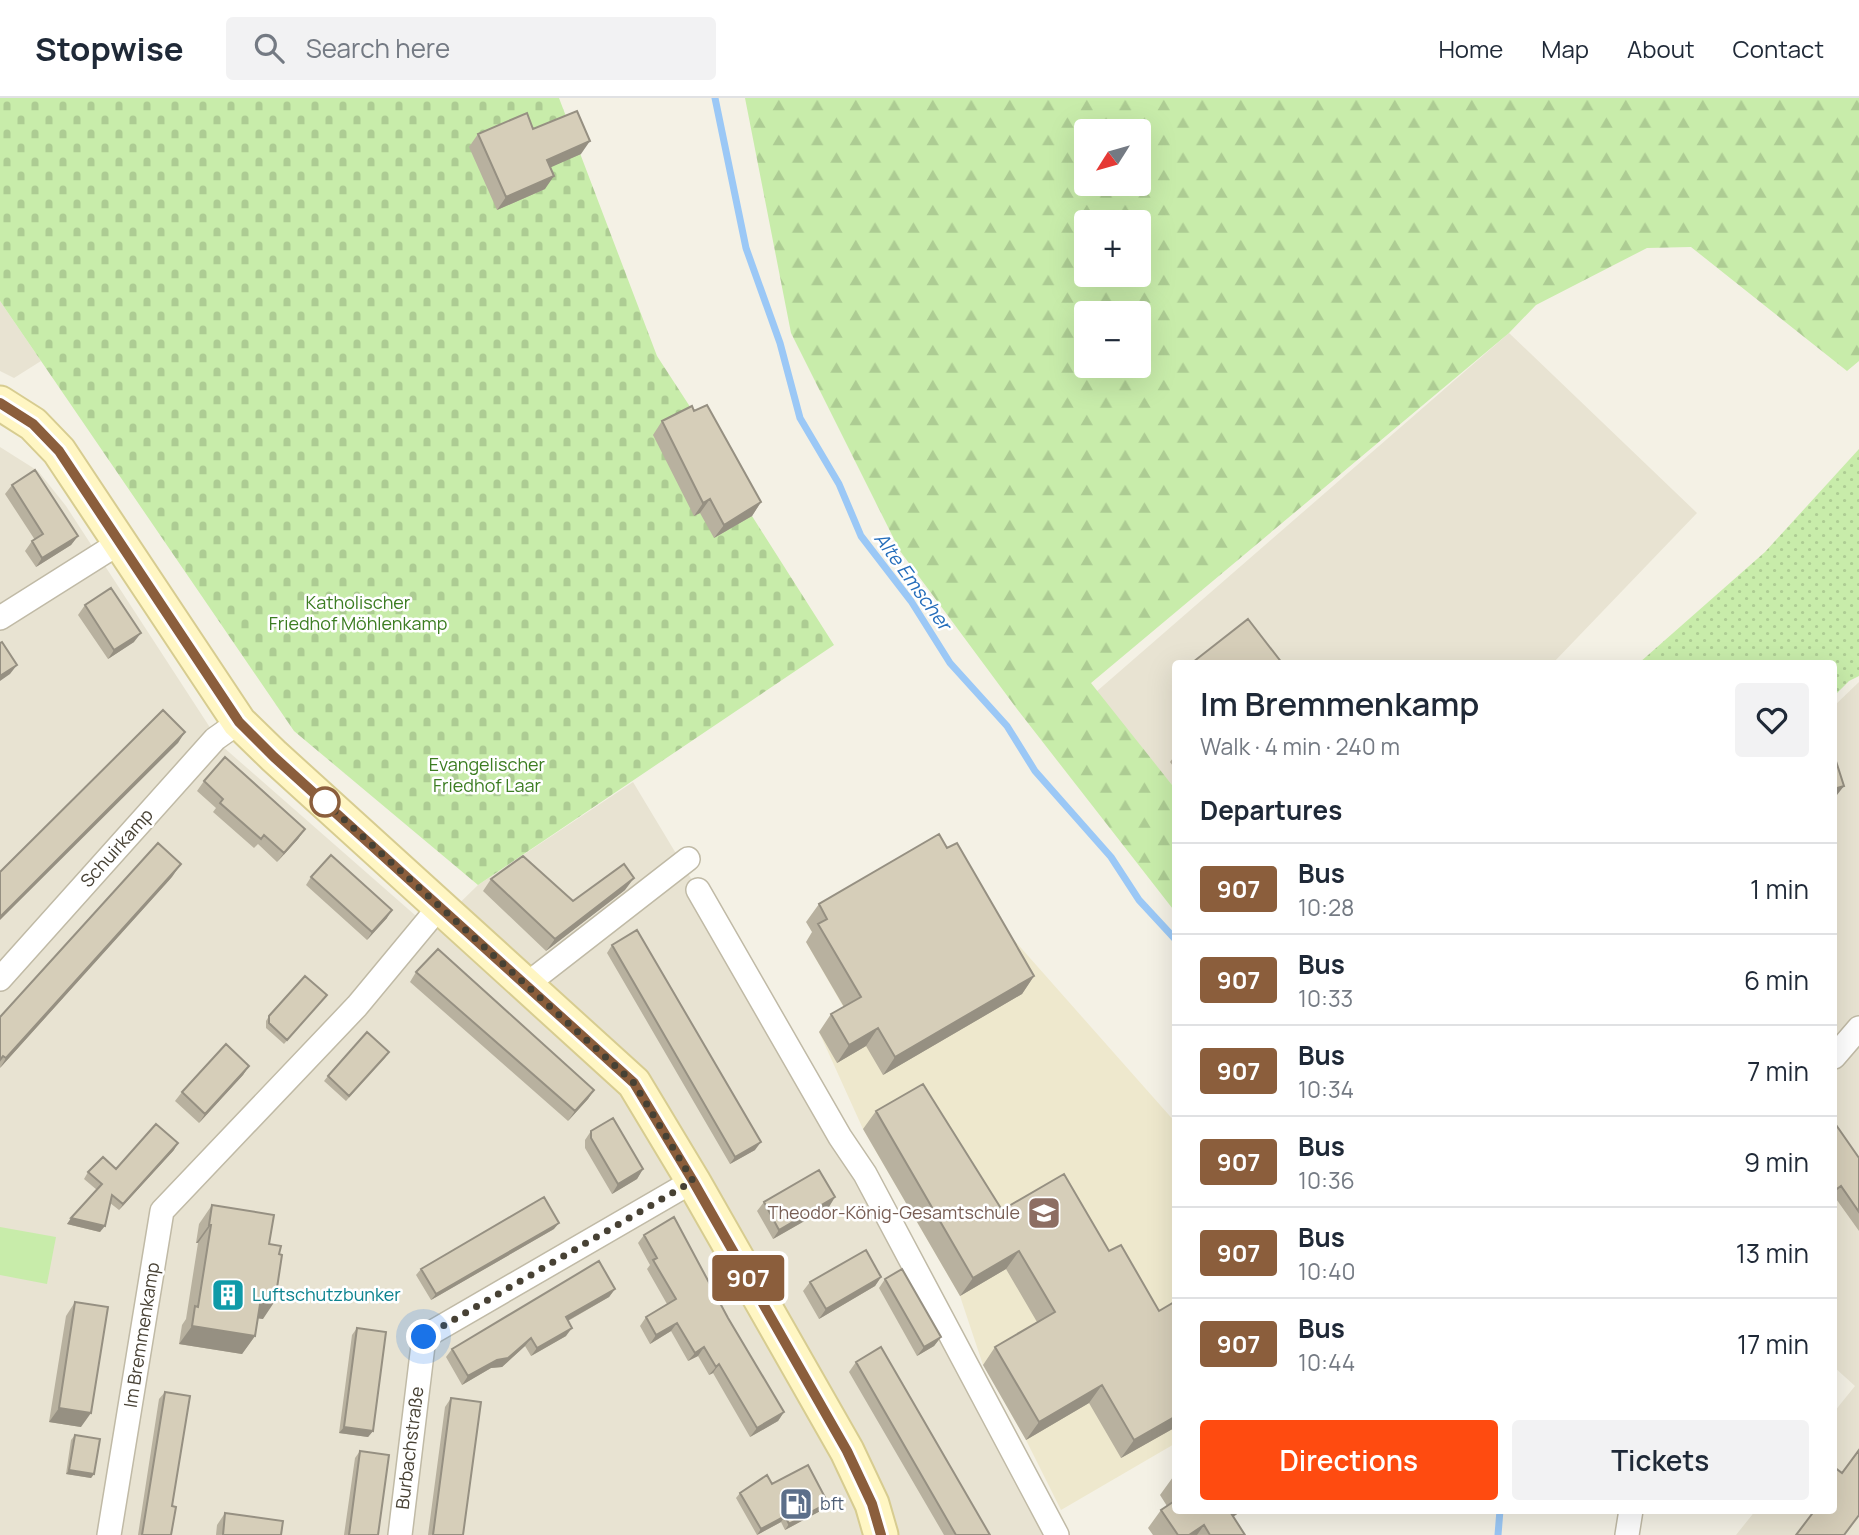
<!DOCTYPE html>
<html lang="en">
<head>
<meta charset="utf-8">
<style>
	:root { --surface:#fff; --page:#f2f2f3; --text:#1f2937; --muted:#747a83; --line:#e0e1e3; --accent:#ff4b10 }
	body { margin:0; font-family:Manrope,sans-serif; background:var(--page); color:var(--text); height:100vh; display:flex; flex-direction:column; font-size:26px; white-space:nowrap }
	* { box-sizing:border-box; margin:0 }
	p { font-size:23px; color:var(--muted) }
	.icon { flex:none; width:38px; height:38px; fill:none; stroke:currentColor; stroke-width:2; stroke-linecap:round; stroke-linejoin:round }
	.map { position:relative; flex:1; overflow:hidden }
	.side { position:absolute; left:1172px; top:562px; width:665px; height:854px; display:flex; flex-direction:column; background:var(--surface); border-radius:7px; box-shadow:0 7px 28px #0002 }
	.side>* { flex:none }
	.badge { padding:0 14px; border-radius:5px; font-size:24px; line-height:46px }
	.needle { width:46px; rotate:233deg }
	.buttons { position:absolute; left:1074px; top:21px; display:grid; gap:14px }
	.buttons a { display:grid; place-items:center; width:77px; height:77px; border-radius:7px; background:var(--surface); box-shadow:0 7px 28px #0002; font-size:35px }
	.you { position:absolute; width:35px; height:35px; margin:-18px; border:5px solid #fff; border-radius:50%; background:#1a73e8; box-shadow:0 0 0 10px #1a73e833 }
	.map>.badge { position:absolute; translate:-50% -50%; box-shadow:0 0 0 4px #fff }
	h2 { padding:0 28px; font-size:26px; line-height:63px }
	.round { display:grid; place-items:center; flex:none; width:74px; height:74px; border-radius:7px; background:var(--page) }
	.head { display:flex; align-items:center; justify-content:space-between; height:119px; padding:0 28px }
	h1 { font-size:33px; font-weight:600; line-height:52px }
	.primary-button { display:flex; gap:14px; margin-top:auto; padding:14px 28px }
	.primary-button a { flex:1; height:80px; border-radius:7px; background:var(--accent); color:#fff; font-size:28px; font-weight:600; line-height:80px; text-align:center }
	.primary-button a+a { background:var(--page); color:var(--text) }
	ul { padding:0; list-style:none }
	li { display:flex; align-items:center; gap:21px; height:91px; padding:0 28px; border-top:2px solid var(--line) }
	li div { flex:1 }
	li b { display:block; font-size:26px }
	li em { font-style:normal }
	li .badge { min-width:77px; font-weight:700; text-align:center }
	header { display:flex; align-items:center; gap:42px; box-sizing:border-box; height:98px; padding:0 35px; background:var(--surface); border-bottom:2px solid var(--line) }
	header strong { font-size:33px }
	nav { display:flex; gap:38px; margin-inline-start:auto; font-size:24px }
	.search { width:490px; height:63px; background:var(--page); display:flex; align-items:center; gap:18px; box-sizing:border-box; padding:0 24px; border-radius:7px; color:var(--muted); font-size:26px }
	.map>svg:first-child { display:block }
	.residential { fill:#e8e3d2 }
	.education { fill:#eee8cd }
	.grass { fill:url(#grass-dots) }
	.forest { fill:url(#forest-firs); fill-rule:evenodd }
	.cemetery { fill:url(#cemetery-stones) }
	.park { fill:#c8ecaa }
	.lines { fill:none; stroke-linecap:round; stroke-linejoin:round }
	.stream { stroke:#9bc8f6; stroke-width:7 }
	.street-casing { stroke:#c0baa6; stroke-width:26 }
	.secondary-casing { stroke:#d7cc90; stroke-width:37 }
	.street { stroke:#fff; stroke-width:23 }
	.secondary { stroke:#fff6c3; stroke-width:33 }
	.wall { fill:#b8b19f }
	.shaded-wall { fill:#969082 }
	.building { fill:#d6ceb9; stroke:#969082; stroke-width:2 }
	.line-casing { stroke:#fff; stroke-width:16 }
	.line { stroke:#8b5e3c; stroke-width:10 }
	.walk { stroke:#474134; stroke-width:7; stroke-dasharray:0 12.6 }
	.stop-dot { fill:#fff; stroke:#8b5e3c; stroke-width:3.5 }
	.labels { text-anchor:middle; stroke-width:5; stroke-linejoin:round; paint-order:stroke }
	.park-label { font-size:18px; fill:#3c7d22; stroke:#fff }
	.street-label { font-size:18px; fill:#474134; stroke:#fff }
	.education-label { font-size:18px; fill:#785e54; stroke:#fff; text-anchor:end }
	.culture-label { font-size:18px; fill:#0d838f; stroke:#fff; text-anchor:start }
	.service-label { font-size:18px; fill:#4e5e75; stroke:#fff; text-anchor:start }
	.water-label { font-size:19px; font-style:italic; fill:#246dbb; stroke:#fff }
</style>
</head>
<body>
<header>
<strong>Stopwise</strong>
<div class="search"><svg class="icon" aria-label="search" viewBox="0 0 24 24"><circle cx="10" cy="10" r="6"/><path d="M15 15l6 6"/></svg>Search here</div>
<nav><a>Home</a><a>Map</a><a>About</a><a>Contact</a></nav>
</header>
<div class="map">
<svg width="1859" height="1437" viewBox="0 0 1859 1437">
	<defs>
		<pattern id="grass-dots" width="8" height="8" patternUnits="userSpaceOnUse" patternTransform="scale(1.75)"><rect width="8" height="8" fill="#c8ecaa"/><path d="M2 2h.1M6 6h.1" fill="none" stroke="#adcc93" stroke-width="1.8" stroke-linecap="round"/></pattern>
		<pattern id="forest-firs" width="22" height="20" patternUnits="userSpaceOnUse" patternTransform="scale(1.75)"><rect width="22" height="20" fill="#c8ecaa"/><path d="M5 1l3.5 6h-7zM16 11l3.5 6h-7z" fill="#adcc93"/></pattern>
		<pattern id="cemetery-stones" width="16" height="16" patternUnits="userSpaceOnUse" patternTransform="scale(1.75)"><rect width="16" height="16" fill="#c8ecaa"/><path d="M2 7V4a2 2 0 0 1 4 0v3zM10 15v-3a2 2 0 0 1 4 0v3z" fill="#adcc93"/></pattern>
	</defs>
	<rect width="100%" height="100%" fill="#f4f1e5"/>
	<path class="residential" d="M0,203L41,263L14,280L0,273Z
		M1509,235L1697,415L1553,565H1176V692L1096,594Z
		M0,349L38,373L66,408L222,648L432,832L478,787L633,684L698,792L1063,1437H0Z
		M1859,584V1437H1736L1756,1412H1834V1314L1855,1288L1834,1269V608Z"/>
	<path class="education" d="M944,763L1176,1025V1345L1061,1412L1026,1342L983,1267L960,1198L863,1031L819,934L848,917L806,844Z"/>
	<path class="grass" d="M1859,351V578L1849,583L1834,598V565H1639L1765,454Z"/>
	<path class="forest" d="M745,0H1859V263L1847,273L1691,149L1647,150L1536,207L1509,235L1091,585L1176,692V815L1017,611L900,453L791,235ZM1087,33H1139V86H1087ZM1087,124H1139V177H1087ZM1087,215H1139V268H1087Z"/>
	<path class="cemetery" d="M0,0H559L657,258L698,321L752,418L834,547L478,787L294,633L0,203Z"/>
	<path class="park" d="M0,1129L56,1139L47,1186L0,1177Z"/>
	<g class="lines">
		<path class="stream" d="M715,0L746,150L780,245L800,320L839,386L861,438L911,503L950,565L1007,628L1035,673L1111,759L1139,802L1176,842
			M1498,1437L1500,1412"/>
		<defs>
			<path id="street" d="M0,520L119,445
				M698,792L840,1039L865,1076L1057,1437
				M0,881L215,641L239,624
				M526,887L688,761
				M1834,959L1859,930
				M109,1437L162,1113L357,908L440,808
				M400,1437L424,1239L693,1083
				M1627,1437L1631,1412"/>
			<path id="secondary" d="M0,305L33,326L59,353L239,624L274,658L634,985L693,1083L847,1353L872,1406L881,1437"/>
		</defs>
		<use href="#street" class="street-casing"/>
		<use href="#secondary" class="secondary-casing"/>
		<use href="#street" class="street"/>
		<use href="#secondary" class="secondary"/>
	</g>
	<path class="wall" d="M533,31L581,56L550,69L545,91L497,112L469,49L478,36Z
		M694,313L761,404L752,418L714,440L700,415L694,418L653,337L662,323Z
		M12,387L78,438L71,447L36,469L25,453L32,443L35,442L5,396Z
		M85,507L134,544L108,561L78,517Z
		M1176,656V672L1170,664Z
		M204,683L305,731L298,741L277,764L258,746L254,750L213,714L216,710L197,693Z
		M947,750L1034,878L1022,896L883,977L866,948L837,965L819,934L831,916L844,909L806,844L812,834L806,824L819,806Z
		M172,779L0,970V919Z
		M311,779L387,820L367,842L306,787Z
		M491,781L573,803L625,792L546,853L483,793Z
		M612,847L755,1052L730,1066L607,855Z
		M416,874L594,992L588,1001L568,1023L410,884Z
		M327,897L284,946L266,930V923L269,918Z
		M386,959L346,1003L324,983L328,978Z
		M249,968L243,977L199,1025L175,1003L182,994Z
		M876,1013L1002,1112L1176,1329L1121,1360L1089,1305L1026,1342L983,1267L995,1249L1037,1224L1006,1171L960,1198L863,1031Z
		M1834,1024L1859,1060V1133L1834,1098Z
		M591,1033L643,1071L637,1081L612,1096L585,1050V1042Z
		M174,1052L119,1112L110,1105L100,1134L67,1126L97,1092L84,1081L88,1074L116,1071Z
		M764,1104L829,1109L773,1141L757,1113Z
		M212,1107L269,1146L263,1221L257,1220L255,1238L242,1256L179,1246L182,1227L186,1221L198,1145H196L199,1126Z
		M554,1131L431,1202L416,1177L421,1171Z
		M644,1137L728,1220L784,1314L778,1323L750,1339L713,1275L709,1277L698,1258L688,1263L671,1233L650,1246L640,1228L646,1219L667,1206L647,1171L650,1167L638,1145Z
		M881,1179L875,1188L819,1221L803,1193L810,1184Z
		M885,1181L941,1239L934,1248L917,1258L879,1190Z
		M615,1191L609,1199L568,1223L566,1238L531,1258L525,1248L502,1269L491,1270L462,1287L446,1259L452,1251Z
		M75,1204L81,1329L49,1324L66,1218Z
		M357,1230L373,1333L368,1339L339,1335L352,1237Z
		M856,1264L990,1437H944L849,1274Z
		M165,1294L172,1408L171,1437H138L159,1301Z
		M451,1300L463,1437H428L445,1309Z
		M75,1337L94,1376L91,1380L66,1376L71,1342Z
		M360,1353L378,1437H344L355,1360Z
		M1176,1377V1412H1243L1233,1419L1245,1437H1153L1148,1430L1161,1412L1167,1408L1160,1397L1173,1379Z
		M772,1386L824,1411L785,1432L781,1424L757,1437L736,1400L740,1395Z
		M225,1415L281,1437H216L217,1427Z"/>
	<path class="shaded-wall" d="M590,43L581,56L538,75L547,62Z
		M554,78L545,91L497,112L506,99Z
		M710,401L700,415L694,418L703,405Z
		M761,404L752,418L714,440L724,427Z
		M78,438L71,447L36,469L42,460Z
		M141,535L134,544L108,561L114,552Z
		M17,567L10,576L0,583V578Z
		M185,634L178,645L0,822V819Z
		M1844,688L1837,697L1834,698V691Z
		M305,731L298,741L277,764L284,755Z
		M181,766L172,779L0,970L6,960Z
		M634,780L625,792L546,853L555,841Z
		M392,812L387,820L367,842L372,834Z
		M1034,878L1022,896L883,977L895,959Z
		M878,930L866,948L837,965L849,947Z
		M249,968L243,977L199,1025L205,1016Z
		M594,992L588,1001L568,1023L575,1013Z
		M761,1044L755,1052L730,1066L735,1059Z
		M178,1045L174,1052L119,1112L123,1106Z
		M643,1071L637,1081L612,1096L618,1086Z
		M835,1099L829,1109L773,1141L779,1132Z
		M71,1120L105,1128L100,1134L67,1126Z
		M559,1125L554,1131L431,1202L436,1196Z
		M209,1127H211L198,1145H196Z
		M1019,1153L1006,1171L960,1198L973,1180Z
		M881,1179L875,1188L819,1221L826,1211Z
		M615,1191L609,1199L560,1227L566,1219Z
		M261,1200L275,1203L263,1221L248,1219Z
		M677,1225L671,1233L650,1246L656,1237Z
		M192,1228L255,1238L242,1256L179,1246Z
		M572,1230L566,1238L531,1258L537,1250Z
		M941,1239L934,1248L917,1258L924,1249Z
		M531,1240L525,1248L502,1269L491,1270L462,1287L468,1278Z
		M704,1249L698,1258L688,1263L695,1255Z
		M719,1266L713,1275L709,1277L716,1269Z
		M1102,1287L1089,1305L1026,1342L1039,1324Z
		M59,1310L91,1315L81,1329L49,1324Z
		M784,1314L778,1323L750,1339L757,1330Z
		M1176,1318V1329L1121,1360L1134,1342Z
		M344,1329L373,1333L368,1339L339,1335Z
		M69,1372L94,1376L91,1380L66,1376Z
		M828,1405L824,1411L785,1432L789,1426Z
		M1228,1412H1243L1216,1430Z
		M785,1418L781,1424L757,1437L761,1431Z
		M1204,1427L1197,1437H1189Z"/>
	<path class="building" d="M577,13L590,43L547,62L554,78L506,99L478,36L527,15L533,31Z
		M707,307L761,404L724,427L710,401L703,405L662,323L692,308L694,313Z
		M35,372L78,438L42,460L32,443L43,436L12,387Z
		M111,490L141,535L114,552L85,507Z
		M1248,521L1282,565H1194L1193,564Z
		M2,544L17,567L0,578V545Z
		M163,612L185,634L0,819V774Z
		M1834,657L1844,688L1834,691Z
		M225,659L305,731L284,755L264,737L261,741L220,705L223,701L204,683Z
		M939,736L947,750L957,745L1034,878L895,959L878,930L849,947L831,916L861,899L818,826L827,821L819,806Z
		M158,745L181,766L6,960L3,958L0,962V919Z
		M331,757L392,812L372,834L311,779Z
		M523,758L573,803L624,766L634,780L555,841L491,781Z
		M637,832L761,1044L735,1059L612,847Z
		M438,851L594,992L575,1013L416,874Z
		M305,878L327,897L287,942L269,925V918Z
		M367,934L389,954L349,998L328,978Z
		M226,946L249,968L205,1016L182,994Z
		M923,986L1002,1112L1064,1076L1109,1153L1121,1147L1159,1213L1176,1203V1318L1134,1342L1102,1287L1039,1324L995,1249L1055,1214L1019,1153L973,1180L876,1013Z
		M613,1020L643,1071L618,1086L591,1040V1033Z
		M1834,1024L1859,1060V1114L1841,1088L1834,1093Z
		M156,1026L178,1045L123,1106L112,1097L105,1128L71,1120L102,1086L88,1074L103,1059L116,1071Z
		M819,1072L835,1099L779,1132L764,1104Z
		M544,1099L559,1125L436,1196L421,1171Z
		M212,1107L274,1117L269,1146L281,1148L279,1156L282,1157L275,1203L261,1200L255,1238L192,1228L195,1208L198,1209L211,1127H209Z
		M674,1119L728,1220L784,1314L757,1330L719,1266L716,1269L704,1249L695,1255L677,1225L656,1237L646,1219L676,1201L653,1162L657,1160L644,1137Z
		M866,1152L881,1179L826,1211L810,1184Z
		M599,1163L615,1191L566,1219L572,1230L537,1250L531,1240L508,1260L497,1262L468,1278L452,1251Z
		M902,1171L941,1239L924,1249L885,1181Z
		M75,1204L108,1209L91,1315L59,1310Z
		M357,1230L386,1234L373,1333L344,1329Z
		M881,1249L990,1437H956L856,1264Z
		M165,1294L190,1298L172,1408L176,1409L171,1437H142Z
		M451,1300L481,1304L463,1437H433Z
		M75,1337L100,1341L94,1376L69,1372Z
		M1859,1352V1417L1844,1437H1796L1815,1412H1834V1369L1842,1375Z
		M360,1353L389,1357L378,1437H349Z
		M808,1367L828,1405L789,1426L785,1418L761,1431L740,1395L767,1377L772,1386Z
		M1176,1402V1412H1229L1245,1437H1210L1204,1427L1189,1437H1178L1161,1412Z
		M225,1415L283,1423L281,1437H223Z"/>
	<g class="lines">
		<defs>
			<path id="line" d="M0,305L33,326L59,353L239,624L274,659L634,985L693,1083L847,1353L872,1406L881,1437"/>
		</defs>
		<use href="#line" class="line-casing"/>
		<use href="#line" class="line"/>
		<path class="walk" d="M325,704L316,696L634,985L693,1083L424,1239"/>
	</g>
	<defs>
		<symbol id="school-square" viewBox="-11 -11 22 22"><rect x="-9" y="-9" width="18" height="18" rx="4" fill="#8d6e63" stroke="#fff"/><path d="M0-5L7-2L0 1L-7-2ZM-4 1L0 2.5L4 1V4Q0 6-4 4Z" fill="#fff"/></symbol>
		<symbol id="building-square" viewBox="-11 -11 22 22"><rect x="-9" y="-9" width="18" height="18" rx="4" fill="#0f9aa8" stroke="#fff"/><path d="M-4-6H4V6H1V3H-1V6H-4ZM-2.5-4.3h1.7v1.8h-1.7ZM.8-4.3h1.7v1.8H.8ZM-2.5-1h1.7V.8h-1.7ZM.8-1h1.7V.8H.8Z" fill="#fff"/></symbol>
		<symbol id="fuel-square" viewBox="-11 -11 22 22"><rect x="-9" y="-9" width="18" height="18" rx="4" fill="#5c6f8a" stroke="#fff"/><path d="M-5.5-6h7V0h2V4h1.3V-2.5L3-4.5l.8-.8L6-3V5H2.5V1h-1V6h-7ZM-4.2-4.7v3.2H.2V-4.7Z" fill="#fff"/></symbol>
	</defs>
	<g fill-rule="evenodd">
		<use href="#school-square" x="1025" y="1096" width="38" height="38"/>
		<use href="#building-square" x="209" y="1178" width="38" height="38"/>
		<use href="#fuel-square" x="777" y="1387" width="38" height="38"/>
	</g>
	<circle class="stop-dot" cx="325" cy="704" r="14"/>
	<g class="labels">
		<g class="park-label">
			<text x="358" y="511">Katholischer<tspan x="358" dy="21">Friedhof Möhlenkamp</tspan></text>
			<text x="487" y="673">Evangelischer<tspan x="487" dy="21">Friedhof Laar</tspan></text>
		</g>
		<g class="street-label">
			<text transform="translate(117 750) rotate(-48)" y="6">Schuirkamp</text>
			<text transform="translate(142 1237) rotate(-81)" y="6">Im Bremmenkamp</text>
			<text transform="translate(410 1350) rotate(-83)" y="6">Burbachstraße</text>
		</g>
		<g class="education-label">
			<text x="1020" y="1121">Theodor-König-Gesamtschule</text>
		</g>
		<g class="culture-label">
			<text x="252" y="1203">Luftschutzbunker</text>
		</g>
		<g class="service-label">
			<text x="820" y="1412">bft</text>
		</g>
		<g class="water-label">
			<text transform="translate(913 483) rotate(54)" y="7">Alte Emscher</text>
		</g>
	</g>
</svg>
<div class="buttons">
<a><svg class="needle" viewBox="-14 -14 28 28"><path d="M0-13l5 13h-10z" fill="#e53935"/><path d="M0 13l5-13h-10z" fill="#747a83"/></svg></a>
<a>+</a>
<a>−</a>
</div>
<div class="you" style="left:424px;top:1239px"></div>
<b class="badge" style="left:748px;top:1180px;background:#8b5e3c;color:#fff">907</b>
<section class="side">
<div class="head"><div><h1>Im Bremmenkamp</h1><p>Walk · 4 min · 240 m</p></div><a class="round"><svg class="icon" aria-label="heart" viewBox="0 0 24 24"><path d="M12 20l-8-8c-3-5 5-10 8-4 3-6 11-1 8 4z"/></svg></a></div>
<h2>Departures</h2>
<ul>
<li><span class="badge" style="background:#8b5e3c;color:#fff">907</span><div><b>Bus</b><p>10:28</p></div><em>1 min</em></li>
<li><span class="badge" style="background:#8b5e3c;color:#fff">907</span><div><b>Bus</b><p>10:33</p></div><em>6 min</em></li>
<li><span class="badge" style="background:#8b5e3c;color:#fff">907</span><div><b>Bus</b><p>10:34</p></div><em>7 min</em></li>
<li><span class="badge" style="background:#8b5e3c;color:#fff">907</span><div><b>Bus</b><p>10:36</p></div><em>9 min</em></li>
<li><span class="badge" style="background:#8b5e3c;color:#fff">907</span><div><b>Bus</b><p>10:40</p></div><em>13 min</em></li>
<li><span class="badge" style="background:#8b5e3c;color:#fff">907</span><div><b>Bus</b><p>10:44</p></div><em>17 min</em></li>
</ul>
<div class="primary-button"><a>Directions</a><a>Tickets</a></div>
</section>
</div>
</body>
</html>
